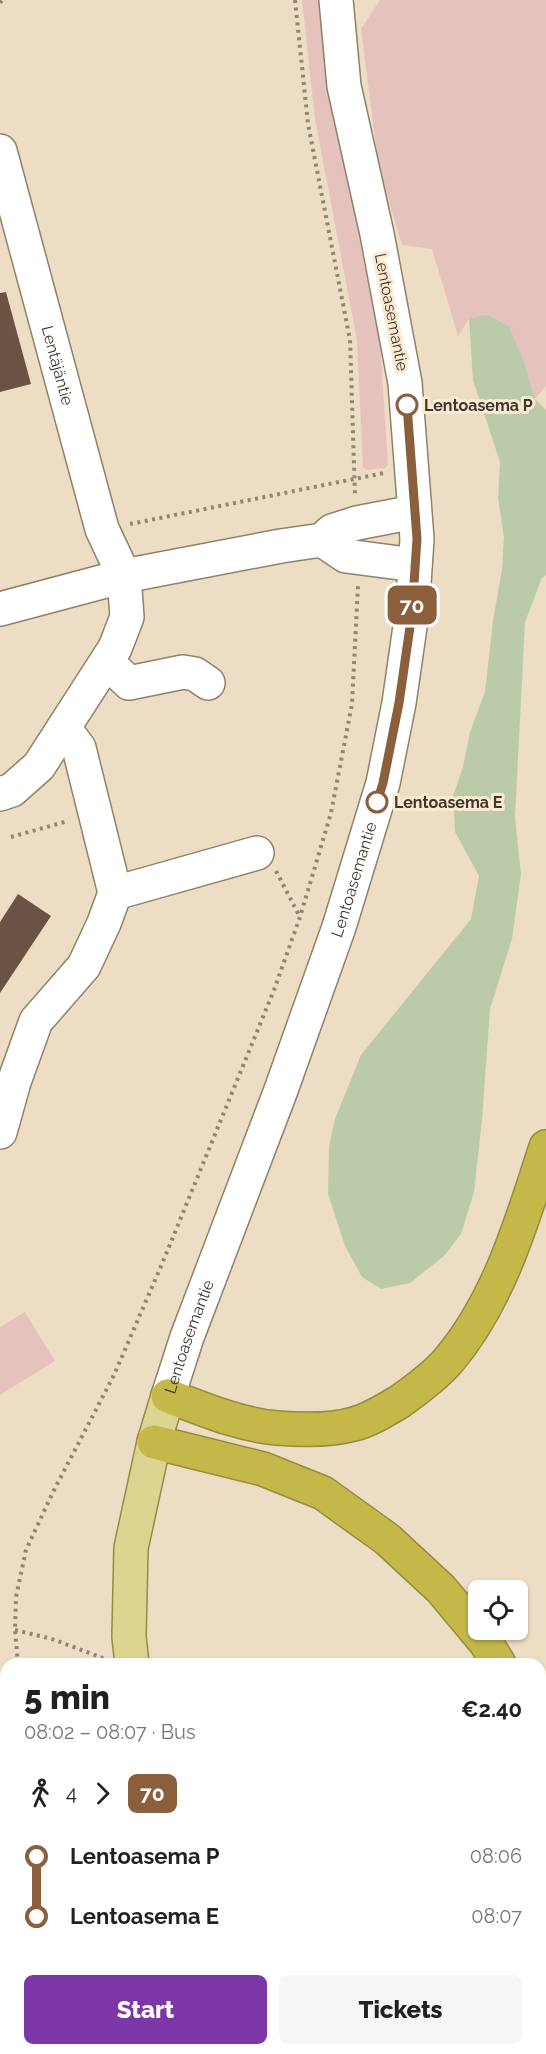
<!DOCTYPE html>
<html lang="en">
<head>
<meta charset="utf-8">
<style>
	:root { --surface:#fff; --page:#f6f6f6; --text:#202124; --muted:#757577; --accent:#7d36a8 }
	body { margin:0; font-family:Raleway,sans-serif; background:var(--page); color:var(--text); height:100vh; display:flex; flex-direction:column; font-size:22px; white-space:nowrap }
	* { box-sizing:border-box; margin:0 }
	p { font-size:20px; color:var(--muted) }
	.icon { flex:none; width:33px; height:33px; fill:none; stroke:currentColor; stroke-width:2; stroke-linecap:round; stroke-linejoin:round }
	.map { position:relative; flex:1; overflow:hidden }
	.details { position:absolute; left:0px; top:1658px; width:546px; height:398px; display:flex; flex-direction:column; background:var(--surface); border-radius:18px 18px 0 0; box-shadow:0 2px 4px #0004 }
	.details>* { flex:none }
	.badge { padding:0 12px; border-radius:9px; font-size:21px; line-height:39px }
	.tools { position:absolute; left:468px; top:1580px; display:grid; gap:12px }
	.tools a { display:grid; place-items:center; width:60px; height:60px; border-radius:9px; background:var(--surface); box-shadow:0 2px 4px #0004; font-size:30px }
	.map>.badge { position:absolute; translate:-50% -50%; box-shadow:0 0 0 3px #fff }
	.legs { display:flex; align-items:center; gap:9px; height:66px; padding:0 24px; font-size:20px }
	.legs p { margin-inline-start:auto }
	.headline { display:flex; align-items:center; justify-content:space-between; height:102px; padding:0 24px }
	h1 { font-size:33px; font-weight:800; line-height:45px }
	.primary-button { display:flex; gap:12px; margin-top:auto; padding:12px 24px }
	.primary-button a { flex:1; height:69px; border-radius:9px; background:var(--accent); color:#fff; font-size:24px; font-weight:800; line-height:69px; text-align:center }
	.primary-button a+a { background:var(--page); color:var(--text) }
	ul { padding:0 24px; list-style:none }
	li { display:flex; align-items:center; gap:21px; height:60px; font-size:22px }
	li i { display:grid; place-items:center; width:9px; height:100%; margin:0 8px; background:currentColor }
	li i::after { content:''; width:15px; height:15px; margin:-8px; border:4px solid; border-radius:50%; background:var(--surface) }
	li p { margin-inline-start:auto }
	li:first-child i { background:linear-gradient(#0000 50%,currentColor 0) }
	li:last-child i { background:linear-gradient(currentColor 50%,#0000 0) }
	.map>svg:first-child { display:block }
	.green { fill:#e6c2bd }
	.water { fill:#bbcbaa }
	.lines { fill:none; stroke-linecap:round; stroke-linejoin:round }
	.taxiway { stroke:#a29683; stroke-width:64 }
	.building { fill:#6a5345 }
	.minor-casing { stroke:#90816a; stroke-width:36 }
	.major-casing { stroke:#958c3f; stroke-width:36 }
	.highway-casing { stroke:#958c3f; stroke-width:36 }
	.path { stroke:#918675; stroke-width:4; stroke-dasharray:3 4.5; stroke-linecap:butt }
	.minor { stroke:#fff; stroke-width:33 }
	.major { stroke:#dcd591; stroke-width:33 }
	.highway { stroke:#c4b948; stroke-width:33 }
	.line-1-casing { stroke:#fff; stroke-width:14 }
	.line-1 { stroke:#8b5e3c; stroke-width:9 }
	.stop-1-dot { fill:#fff; stroke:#8b5e3c; stroke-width:3 }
	.labels { text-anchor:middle; stroke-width:6; stroke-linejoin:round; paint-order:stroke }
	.street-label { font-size:16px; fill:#3e372e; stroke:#fbead0 }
	.stop-label { font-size:16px; font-weight:bold; fill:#3e372e; stroke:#fbead0; text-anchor:start }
</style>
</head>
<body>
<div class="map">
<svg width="546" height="2054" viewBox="0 0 546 2054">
	<rect width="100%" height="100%" fill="#edddc4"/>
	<path class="green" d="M302,0H321L336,113L380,344L388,465L385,468L367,470L363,467L357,340L315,119Z
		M380,0H546V386L535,399L525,364L509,326L486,314L469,319L458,336L432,249L402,245L379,168L361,29Z
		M25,1312L55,1361L0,1395V1327Z
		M0,1931L6,1954V2049H20V2054H0Z"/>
	<path class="water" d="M486,314L509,326L525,364L535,399L546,410V575L542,578L525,622L515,817L521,874L512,939L490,1009L482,1120L474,1192L461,1234L444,1256L410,1283L381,1289L362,1277L345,1246L328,1194L329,1147L335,1119L361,1055L471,919L479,876L455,832L453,796L463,767L470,732L485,692L493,621L502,569L504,537L498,498L500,462L473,380L469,319Z"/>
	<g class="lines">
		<path class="taxiway" d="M0,1869L6,1881
			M62,2049L63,2054"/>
	</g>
	<path class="building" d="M6,292L31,384L0,392V293Z
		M18,894L51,916L0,993V922Z"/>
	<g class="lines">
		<defs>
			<g id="minor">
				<path id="s1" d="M0,151L102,529L124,576L127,617L115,648L39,766L12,790L0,794"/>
				<path d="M322,540L346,556L415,565"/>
				<path d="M0,609L124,576L281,546L322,540L332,531L357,523L414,512"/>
				<path d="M107,662L129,683L183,672L195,674L208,683"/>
				<path d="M115,893L257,853"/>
				<path d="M0,1132L14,1082L36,1021L84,966L104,923L115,893L79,748L64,728"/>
				<path id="s2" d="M168,1396L187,1337L281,1090L339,927L383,783L399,703L412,613L417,539L405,383L377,234L344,86L336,0"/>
			</g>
			<path id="major" d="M132,1664L129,1637L131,1548L154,1442L168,1396
				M346,2049L352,2054"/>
			<path id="highway" d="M168,1396C203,1409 240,1425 277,1428C302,1430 330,1431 354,1424C370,1420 385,1410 399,1402C416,1390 434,1377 448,1361C499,1301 522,1221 546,1147
				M154,1442L263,1469L323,1493L387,1539L441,1589L486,1643L499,1664
				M540,1733L546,1745"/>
		</defs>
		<use href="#minor" class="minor-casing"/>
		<use href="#major" class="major-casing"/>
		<use href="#highway" class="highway-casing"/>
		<path class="path" d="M295,0L308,124L350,340L355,495
			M0,3L2,0
			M130,524L384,473
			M11,837L68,821
			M276,871L300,917
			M15,1630L52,1639L103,1658
			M18,1664L15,1630L16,1597L26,1550L53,1492L114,1375L162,1264L274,990L300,917L331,813L352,704L358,586
			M196,2049L199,2054
			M417,2049L424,2054"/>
		<use href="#minor" class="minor"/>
		<use href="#major" class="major"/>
		<use href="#highway" class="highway"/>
	</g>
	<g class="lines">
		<defs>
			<path id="line-1" d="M377,802L383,783L399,703L412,613L417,539L407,405"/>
		</defs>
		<use href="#line-1" class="line-1-casing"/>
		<use href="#line-1" class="line-1"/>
	</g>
	<g class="stop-1-dot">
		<circle cx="407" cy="405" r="10"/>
		<circle cx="377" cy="802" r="10"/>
	</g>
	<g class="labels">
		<g class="street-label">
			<text transform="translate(392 312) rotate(79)" y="6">Lentoasemantie</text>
			<text dy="6" stroke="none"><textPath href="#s1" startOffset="222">Lentäjäntie</textPath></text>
			<text dy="6" stroke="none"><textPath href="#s2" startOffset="549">Lentoasemantie</textPath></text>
			<text dy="6" stroke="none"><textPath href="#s2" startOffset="63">Lentoasemantie</textPath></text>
		</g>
		<g class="stop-label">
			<text x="424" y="411">Lentoasema P</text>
			<text x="394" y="808">Lentoasema E</text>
		</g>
	</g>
</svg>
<div class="tools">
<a><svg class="icon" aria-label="locate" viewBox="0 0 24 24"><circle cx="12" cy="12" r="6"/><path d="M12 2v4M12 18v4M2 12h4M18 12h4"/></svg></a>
</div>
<b class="badge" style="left:412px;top:605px;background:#8b5e3c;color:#fff">70</b>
<section class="details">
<div class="headline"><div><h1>5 min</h1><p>08:02 – 08:07 · Bus</p></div><b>€2.40</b></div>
<div class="legs"><svg class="icon" aria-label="walk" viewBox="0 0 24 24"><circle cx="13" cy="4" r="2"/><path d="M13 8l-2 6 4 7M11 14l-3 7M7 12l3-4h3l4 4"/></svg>4<svg class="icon" aria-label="forward" viewBox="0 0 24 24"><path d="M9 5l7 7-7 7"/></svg><b class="badge" style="background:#8b5e3c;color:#fff">70</b></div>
<ul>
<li><i style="color:#8b5e3c"></i><b>Lentoasema P</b><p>08:06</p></li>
<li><i style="color:#8b5e3c"></i><b>Lentoasema E</b><p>08:07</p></li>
</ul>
<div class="primary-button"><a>Start</a><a>Tickets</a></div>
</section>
</div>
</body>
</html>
